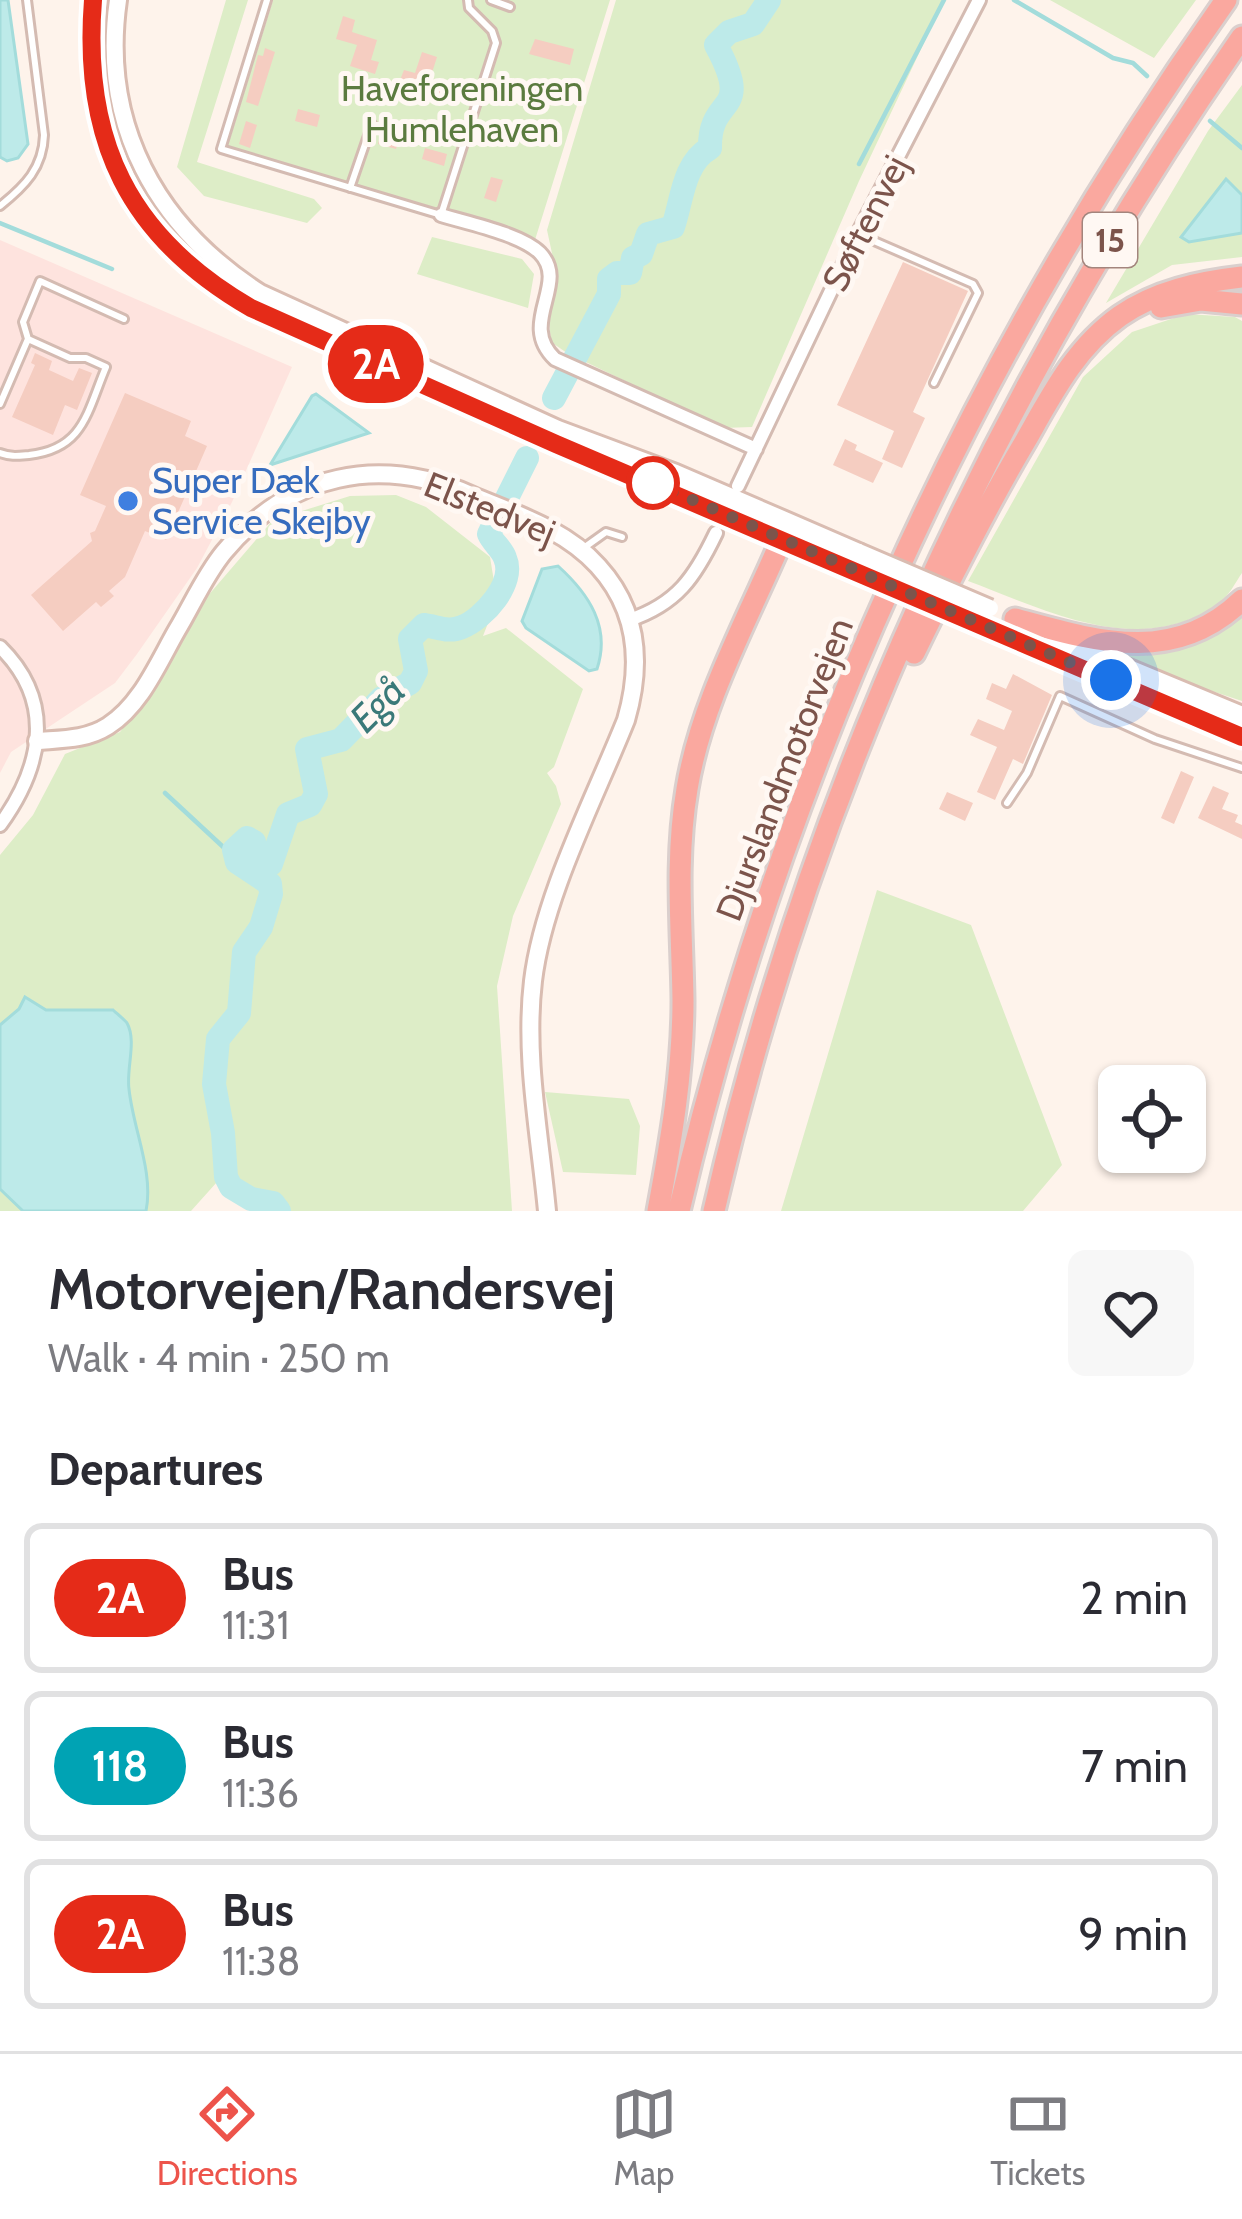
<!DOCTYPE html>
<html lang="en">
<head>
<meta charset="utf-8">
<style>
	:root { --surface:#fff; --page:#f7f7f7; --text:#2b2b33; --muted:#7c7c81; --line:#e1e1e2; --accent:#ed544b }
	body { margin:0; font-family:Cabin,sans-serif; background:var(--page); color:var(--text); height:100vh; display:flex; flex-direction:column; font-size:45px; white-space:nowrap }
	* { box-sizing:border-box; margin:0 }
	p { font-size:39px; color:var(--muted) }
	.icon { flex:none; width:66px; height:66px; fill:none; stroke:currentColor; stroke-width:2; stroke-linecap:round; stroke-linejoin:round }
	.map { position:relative; height:1211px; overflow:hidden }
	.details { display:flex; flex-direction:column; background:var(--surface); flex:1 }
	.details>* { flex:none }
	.badge { padding:0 24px; border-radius:39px; font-size:42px; line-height:78px }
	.controls { position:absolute; left:1098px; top:1065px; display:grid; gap:24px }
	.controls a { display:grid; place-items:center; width:108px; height:108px; border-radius:18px; background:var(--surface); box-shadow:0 3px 9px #0004; font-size:60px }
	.you { position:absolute; width:60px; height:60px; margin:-30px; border:9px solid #fff; border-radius:50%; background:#1a73e8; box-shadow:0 0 0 18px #1a73e833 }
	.map>.badge { position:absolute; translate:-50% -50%; box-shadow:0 0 0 6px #fff }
	h2 { padding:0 48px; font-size:45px; line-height:108px }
	.round { display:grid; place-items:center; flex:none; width:126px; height:126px; border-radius:18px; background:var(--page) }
	.overview { display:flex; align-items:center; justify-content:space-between; height:204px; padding:0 48px }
	h1 { font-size:57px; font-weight:600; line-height:90px }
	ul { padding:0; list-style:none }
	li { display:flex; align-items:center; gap:36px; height:150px; margin:0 24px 18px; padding:0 24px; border:6px solid var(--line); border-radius:18px }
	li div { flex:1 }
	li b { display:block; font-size:45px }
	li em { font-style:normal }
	li .badge { min-width:132px; font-weight:700; text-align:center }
	.menu { display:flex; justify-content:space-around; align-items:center; height:168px; border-top:3px solid var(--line); background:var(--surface); font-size:33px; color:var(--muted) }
	.menu a { display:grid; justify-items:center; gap:6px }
	.menu .active { color:var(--accent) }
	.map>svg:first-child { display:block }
	.commercial { fill:#fee3de }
	.green { fill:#ddedc7 }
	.water { fill:#bdeae9; stroke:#a3dcdb; stroke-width:3 }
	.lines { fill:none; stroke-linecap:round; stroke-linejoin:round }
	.stream { stroke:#a3dcdb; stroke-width:4.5 }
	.river { stroke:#bdeae9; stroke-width:24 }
	.building { fill:#f5cdc1 }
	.street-tunnel { stroke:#decbc3; stroke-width:12; stroke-dasharray:12 6; stroke-linecap:butt }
	.lane-casing { stroke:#d4bbb2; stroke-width:12 }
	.street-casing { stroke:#d4bbb2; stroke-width:18 }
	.secondary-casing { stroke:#d9bcb1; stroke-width:22 }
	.highway-casing { stroke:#dacfcd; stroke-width:27 }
	.lane { stroke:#fff; stroke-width:6 }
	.street { stroke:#fff; stroke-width:12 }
	.secondary { stroke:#fff; stroke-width:16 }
	.highway { stroke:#faa89f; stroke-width:21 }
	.secondary-bridge-casing { stroke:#d9bcb1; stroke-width:22; stroke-linecap:butt }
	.secondary-bridge { stroke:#fff; stroke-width:16 }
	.line-casing { stroke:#fff; stroke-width:27 }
	.line { stroke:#e52b18; stroke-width:18 }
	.walk { stroke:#7c544b; stroke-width:12; stroke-dasharray:0 21.6 }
	.stop-dot { fill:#fff; stroke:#e52b18; stroke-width:6 }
	.shop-dot { fill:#3f7fe0; stroke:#fff8f3; stroke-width:4.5 }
	.labels { text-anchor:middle; stroke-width:10; stroke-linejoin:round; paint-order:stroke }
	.shield { fill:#fff8f3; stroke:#a3857d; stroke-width:3 }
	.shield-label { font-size:33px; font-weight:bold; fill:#7c544b }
	.park-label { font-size:36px; fill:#5b7b3f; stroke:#fff8f3 }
	.street-label { font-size:36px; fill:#7c544b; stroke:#fff8f3 }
	.shop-label { font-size:36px; fill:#366cbe; stroke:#fff8f3; text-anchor:start }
	.water-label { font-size:39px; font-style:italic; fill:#3a7979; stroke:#fff8f3 }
</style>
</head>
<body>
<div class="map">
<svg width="1242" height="1211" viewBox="0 0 1242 1211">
	<rect width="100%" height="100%" fill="#fef3eb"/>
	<path class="commercial" d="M0,240L292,367L232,502L197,568L137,654L115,683L11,752L0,773Z"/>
	<path class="green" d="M226,0H248L197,162L314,199L322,208L307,223L204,196L177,167Z
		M273,0H610L534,243L227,148Z
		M616,0H944L859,181L752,427L723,428L567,353L551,342L549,320L558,281L547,230Z
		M1050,0H1196L1154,58Z
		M1242,85V257L1172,265L1106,303L1208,131Z
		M432,237L522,259L534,274L528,308L417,274Z
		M1186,314L1235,317L1242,321V573C1235,583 1229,596 1219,603C1141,660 1046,610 968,581L1083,377L1132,332Z
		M396,495L426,507L490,557L497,600L483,636L506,628L583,689L554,767L547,773L556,786L561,804L513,916L497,986L512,1211H255L217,1182L191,1211H0V855L33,815L65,754L120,732L161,675L206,598L273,520L350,496Z
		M1242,609V701L1097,653L1098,649C1170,649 1183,654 1242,609Z
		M877,890L971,925L1062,1165L1023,1211H781Z
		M545,1092L629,1099L640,1126L636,1175L563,1172Z"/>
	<path class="water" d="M0,0H8L28,144L18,158L7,161L0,157Z
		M1226,179L1242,195V233L1189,242L1181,237Z
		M316,394L369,433L270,465L312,396Z
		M558,566C589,594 611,627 597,669L589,671L526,628L522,621L542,569Z
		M25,997L46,1010H113C115,1012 126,1021 127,1023C137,1041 126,1069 129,1089C133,1129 154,1172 146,1211H23L0,1189V1025L19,1009Z"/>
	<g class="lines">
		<path class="stream" d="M1014,0L1113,58L1133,63L1147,76
			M1210,121L1242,148
			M859,164L944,0
			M0,223L112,269
			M165,793L234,857"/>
		<path class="river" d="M554,398L609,294V279L617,273H630L633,258L641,254L648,234L673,227C682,201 683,163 710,148C709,93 755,117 716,45L729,32L753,24L769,0
			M279,1211L273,1203L251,1199L231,1187L226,1177L223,1133L214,1084L218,1039L239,1013L244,952L261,927L271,894L270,884L237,862L234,850L247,838L254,842L256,860L271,864L288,814L310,805L316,794L307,749L341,740L382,698L410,683L416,671L410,639L424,625C438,627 449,633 462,627C483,619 516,583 505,558C502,549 493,543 489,534L527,458"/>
	</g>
	<path class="building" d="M343,16L355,20L352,32L377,40L371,60L379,62L375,74L350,66L357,45L336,39Z
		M535,39L574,49L570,65L529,54Z
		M265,48L275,52L258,106L246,102L258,55L263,56Z
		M422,52L437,57L430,79L464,90L460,101L400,80L404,70L415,73Z
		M298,109L320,115L317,127L295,121Z
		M246,121L257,125L250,148L239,144Z
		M503,121L517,125L512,143L497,138Z
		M382,128L401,134L396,149L378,144Z
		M425,148L447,154L444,166L422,159Z
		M491,177L503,180L496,202L484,198Z
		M903,262L968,291L913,412L925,418L902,468L882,459L894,431L837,405Z
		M35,353L52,361L49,370L73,381L79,368L92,373L77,410L65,405L53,435L12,417L35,365L31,363Z
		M125,393L191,421L185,436L207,446L166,540L145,531L125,577L109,591L114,596L101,607L96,602L63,631L31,595L92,541L90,533L95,531L106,506L80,495Z
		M845,439L857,445L855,450L883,463L873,483L833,465Z
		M1013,674L1052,695L1023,764L1013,759L995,800L977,792L997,747L970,735L978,719L1004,730L1012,711L986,699L992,683L1006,689Z
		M1181,771L1194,777L1174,824L1161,818Z
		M1213,786L1229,793L1222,809L1238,815L1235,822L1242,825V839L1198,818Z
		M947,792L973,803L965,821L939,809Z"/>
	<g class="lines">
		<path class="street-tunnel" d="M716,533L736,490"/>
		<defs>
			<path id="lane" d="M267,0L221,149L441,215L496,43L492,31L469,8L468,0
				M491,0L510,7
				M350,188L372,124
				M0,206C25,186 43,168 44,135L27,0
				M858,234L973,284L978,293L934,383
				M28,339L23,322L40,281L124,319
				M0,404L28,339L70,358H86L106,367C87,412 84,449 29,455C17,456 11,457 0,453
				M585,547L606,532L622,537
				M1007,803L1027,773L1060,696L1155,739L1242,768"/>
			<path id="street" d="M441,215C467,223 521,234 540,253C570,284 517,323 555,359L756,449
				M738,486L858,234L979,0
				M629,620C677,604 695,577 716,533
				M0,647C56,702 42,767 0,825"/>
			<path id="secondary" d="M93,0C85,97 103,180 174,252C233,313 322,339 398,373C548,440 700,504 852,568
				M118,0C100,125 156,226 260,293L558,429L676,473L859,552
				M982,624L1242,737
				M1049,635L1242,715
				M37,741C62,739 86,740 108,726C141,705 158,663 177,630C192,605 205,575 224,552C290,473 379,455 471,495C515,514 565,529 598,566C639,611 642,665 626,720C594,800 543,897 533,981C524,1056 540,1136 547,1211"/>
			<path id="highway" d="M1161,307L1201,300L1242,304
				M1015,619C1096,641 1174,666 1242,600
				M914,653C949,581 985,509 1026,440C1052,394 1076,347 1120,316C1156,291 1199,282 1242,277
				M658,1211C671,1141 683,1072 683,1000C682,929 675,860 687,789C701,702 748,619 782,539
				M679,1211C780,777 968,364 1226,0
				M714,1211C810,791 996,390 1242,37"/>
		</defs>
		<use href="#lane" class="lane-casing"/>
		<use href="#street" class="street-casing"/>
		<use href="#secondary" class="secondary-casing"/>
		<use href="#highway" class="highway-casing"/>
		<use href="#lane" class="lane"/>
		<use href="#street" class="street"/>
		<use href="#secondary" class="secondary"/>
		<use href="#highway" class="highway"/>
		<defs>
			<path id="secondary-bridge" d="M859,552L990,608
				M852,568L982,624"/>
		</defs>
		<use href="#secondary-bridge" class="secondary-bridge-casing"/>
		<use href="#secondary-bridge" class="secondary-bridge"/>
	</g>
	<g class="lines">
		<defs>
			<path id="line" d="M93,0C82,140 128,237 251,308L556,444L1242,737"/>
		</defs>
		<use href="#line" class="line-casing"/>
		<use href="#line" class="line"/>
		<path class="walk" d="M653,483L1111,680"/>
	</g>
	<circle class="stop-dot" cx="653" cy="483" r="24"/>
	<circle class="shop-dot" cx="128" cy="501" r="12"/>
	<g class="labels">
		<rect class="shield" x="1083" y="213" width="54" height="54" rx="9"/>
		<g class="shield-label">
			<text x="1110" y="252">15</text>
		</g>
		<g class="park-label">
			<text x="462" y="101">Haveforeningen<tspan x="462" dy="41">Humlehaven</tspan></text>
		</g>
		<g class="street-label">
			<text transform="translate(865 223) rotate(-63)" y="13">Søftenvej</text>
			<text transform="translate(490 508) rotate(22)" y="13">Elstedvej</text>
			<text transform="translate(784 769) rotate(-69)" y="13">Djurslandmotorvejen</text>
		</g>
		<g class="shop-label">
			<text x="152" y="493">Super Dæk<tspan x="152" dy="41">Service Skejby</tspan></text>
		</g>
		<g class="water-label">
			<text transform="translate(377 704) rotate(-45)" y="14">Egå</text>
		</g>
	</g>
</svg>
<div class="controls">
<a><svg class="icon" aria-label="locate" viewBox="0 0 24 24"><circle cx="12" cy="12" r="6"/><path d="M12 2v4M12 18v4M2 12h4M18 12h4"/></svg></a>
</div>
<div class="you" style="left:1111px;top:680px"></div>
<b class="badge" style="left:376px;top:364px;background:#e52b18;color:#fff">2A</b>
</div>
<section class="details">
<div class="overview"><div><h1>Motorvejen/Randersvej</h1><p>Walk · 4 min · 250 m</p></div><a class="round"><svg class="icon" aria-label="heart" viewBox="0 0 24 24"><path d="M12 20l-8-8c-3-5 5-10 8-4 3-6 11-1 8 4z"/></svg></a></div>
<h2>Departures</h2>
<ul>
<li><span class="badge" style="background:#e52b18;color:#fff">2A</span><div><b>Bus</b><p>11:31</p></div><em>2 min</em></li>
<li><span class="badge" style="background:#00a3b4;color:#fff">118</span><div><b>Bus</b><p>11:36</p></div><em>7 min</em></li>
<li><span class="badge" style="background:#e52b18;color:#fff">2A</span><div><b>Bus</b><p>11:38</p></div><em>9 min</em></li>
</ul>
</section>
<nav class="menu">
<a class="active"><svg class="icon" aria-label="directions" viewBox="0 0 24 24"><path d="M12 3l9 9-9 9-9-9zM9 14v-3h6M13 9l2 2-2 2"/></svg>Directions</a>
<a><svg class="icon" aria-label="map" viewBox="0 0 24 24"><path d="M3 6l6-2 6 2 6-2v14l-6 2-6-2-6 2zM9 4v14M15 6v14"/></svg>Map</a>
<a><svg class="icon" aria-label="tickets" viewBox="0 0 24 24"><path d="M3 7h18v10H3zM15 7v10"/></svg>Tickets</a>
</nav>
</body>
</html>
